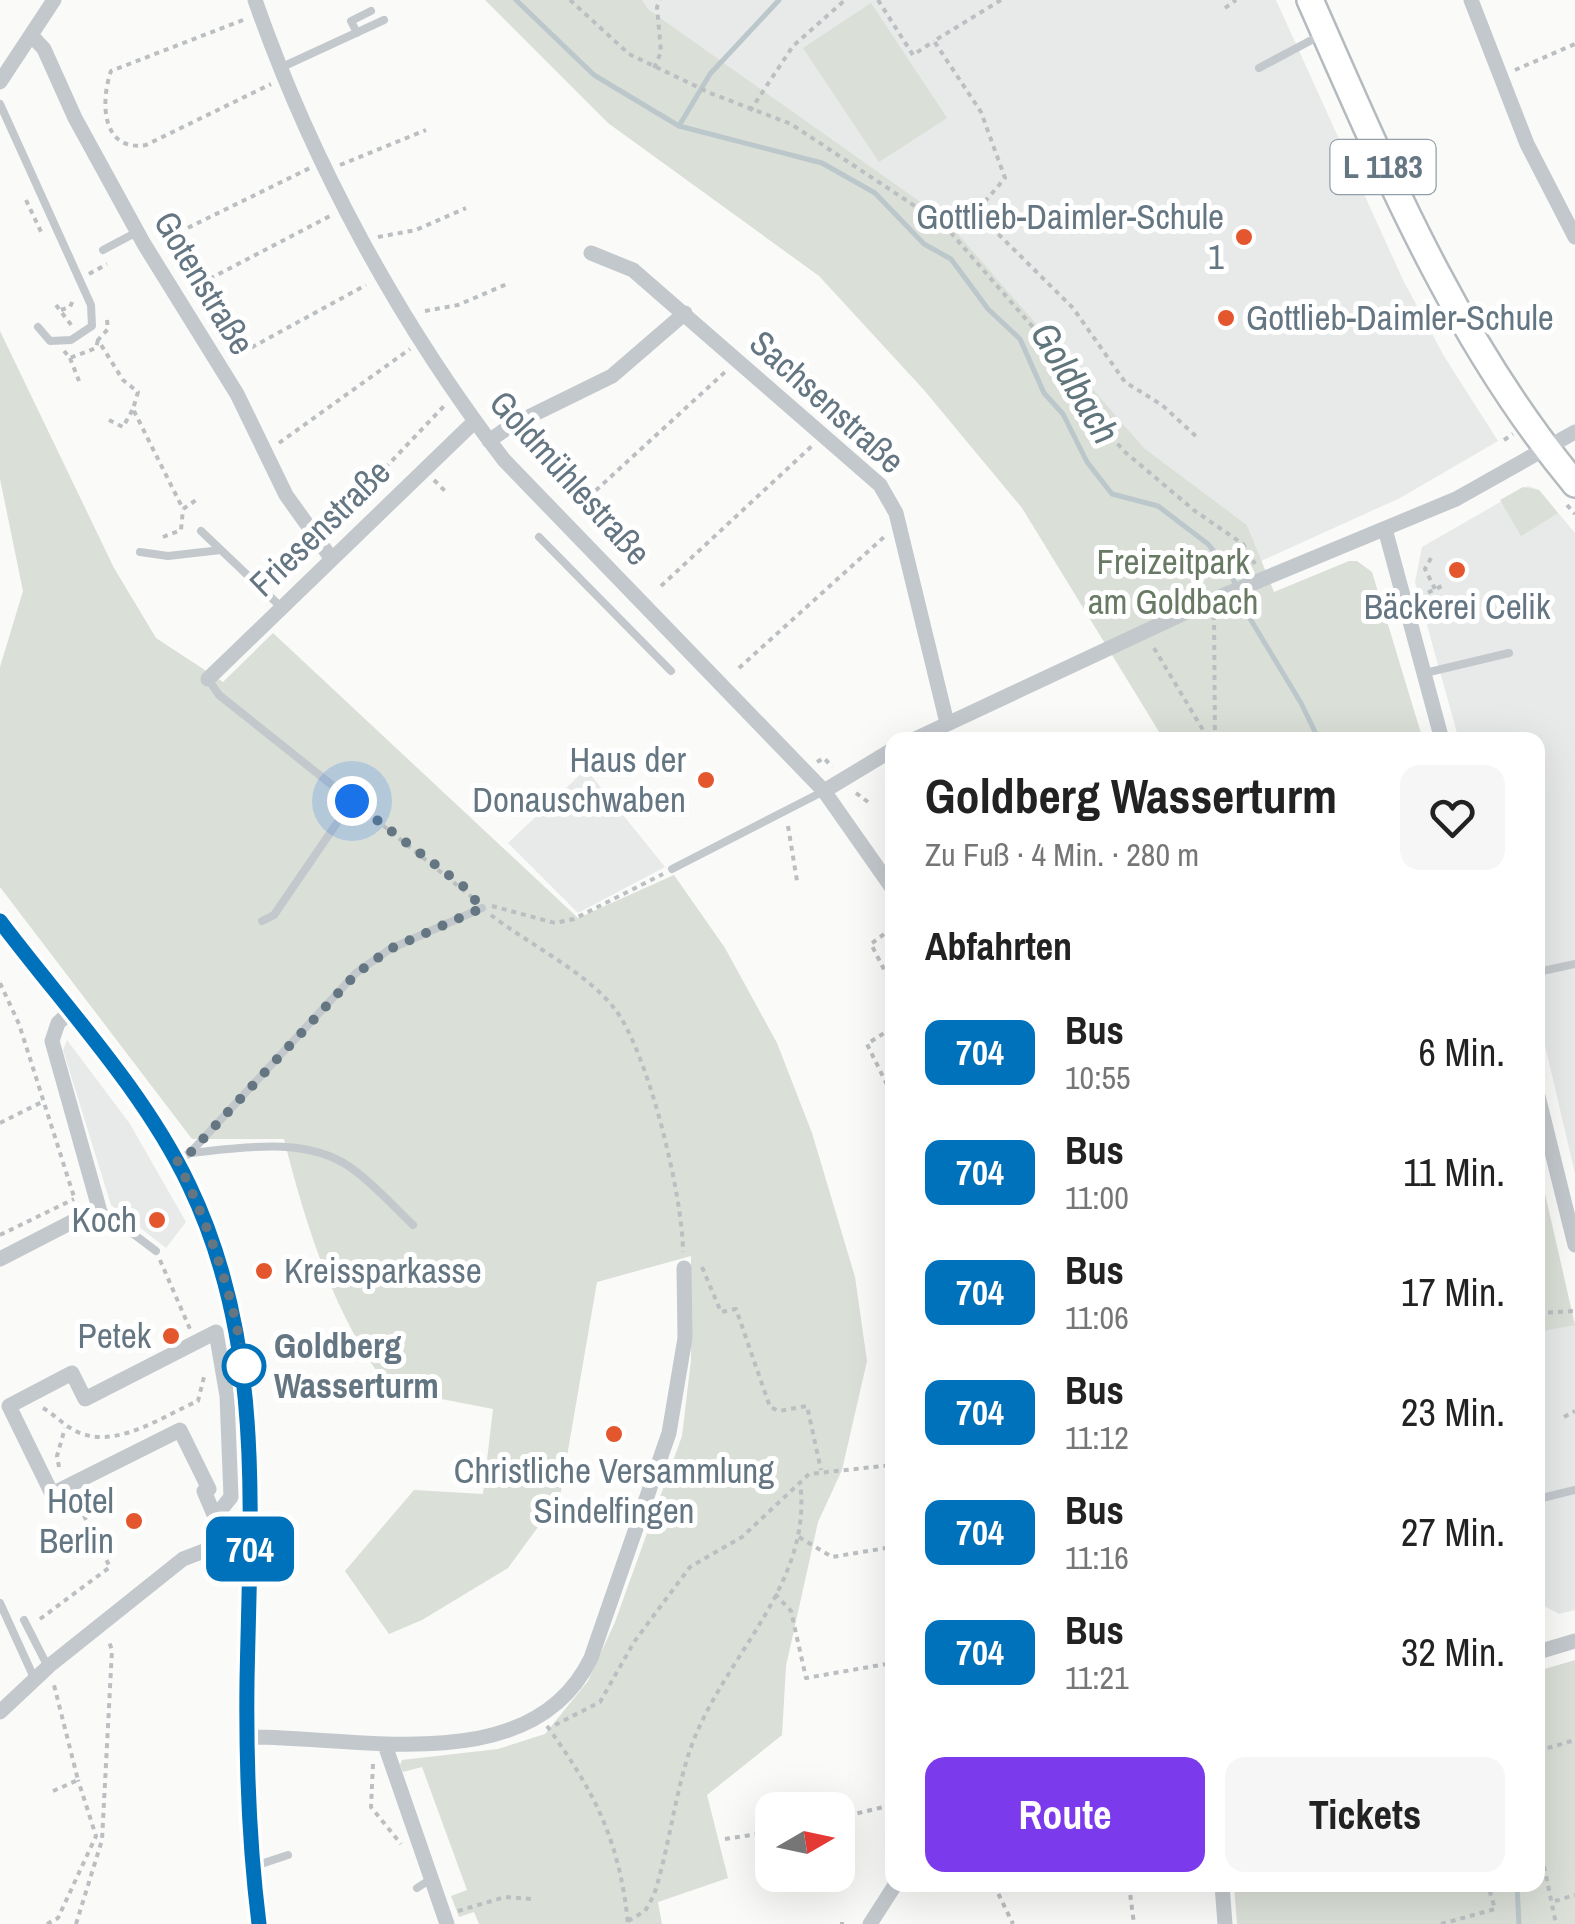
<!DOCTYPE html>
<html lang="de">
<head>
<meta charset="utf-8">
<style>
	:root { --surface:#fff; --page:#f6f6f6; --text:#222; --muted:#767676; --accent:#7c3aed }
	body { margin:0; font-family:"Archivo Narrow",sans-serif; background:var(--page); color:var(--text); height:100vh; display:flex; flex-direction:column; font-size:38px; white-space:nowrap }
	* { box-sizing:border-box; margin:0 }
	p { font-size:32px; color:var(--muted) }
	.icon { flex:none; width:55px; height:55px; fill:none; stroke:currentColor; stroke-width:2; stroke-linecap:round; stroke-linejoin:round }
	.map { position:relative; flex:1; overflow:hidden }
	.side { position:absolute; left:885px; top:732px; width:660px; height:1160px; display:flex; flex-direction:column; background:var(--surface); border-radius:20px; box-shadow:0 10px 40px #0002 }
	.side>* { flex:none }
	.badge { padding:0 20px; border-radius:15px; font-size:35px; line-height:65px }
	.needle { width:65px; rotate:81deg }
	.controls { position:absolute; left:755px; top:1792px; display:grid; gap:20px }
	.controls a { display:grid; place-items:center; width:100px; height:100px; border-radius:20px; background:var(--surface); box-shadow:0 10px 40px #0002; font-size:50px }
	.you { position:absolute; width:50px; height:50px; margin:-25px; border:8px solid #fff; border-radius:50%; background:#1a73e8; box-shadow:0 0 0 15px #1a73e833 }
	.map>.badge { position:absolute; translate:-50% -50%; box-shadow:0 0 0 5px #fff }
	h2 { padding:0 40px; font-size:38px; line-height:90px }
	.round { display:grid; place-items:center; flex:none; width:105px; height:105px; border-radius:20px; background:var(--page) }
	.summary { display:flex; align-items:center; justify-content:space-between; height:170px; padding:0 40px }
	h1 { font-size:48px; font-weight:700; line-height:75px }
	.action { display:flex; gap:20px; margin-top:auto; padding:20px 40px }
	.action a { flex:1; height:115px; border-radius:20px; background:var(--accent); color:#fff; font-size:40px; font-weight:700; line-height:115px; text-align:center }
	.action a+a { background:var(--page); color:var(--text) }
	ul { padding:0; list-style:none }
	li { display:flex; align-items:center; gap:30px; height:120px; padding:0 40px }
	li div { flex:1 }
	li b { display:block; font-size:38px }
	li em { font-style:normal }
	li .badge { min-width:110px; font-weight:700; text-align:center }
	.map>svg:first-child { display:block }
	.built { fill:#e8e9e9 }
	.green { fill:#dadfd7 }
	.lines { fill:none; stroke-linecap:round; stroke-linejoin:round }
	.stream { stroke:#bbc7cb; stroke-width:5 }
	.primary-casing { stroke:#b5babe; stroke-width:30 }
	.path { stroke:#bbbfc2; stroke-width:4; stroke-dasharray:5 5; stroke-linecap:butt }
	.lane { stroke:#c3c8cc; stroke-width:8 }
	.street { stroke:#c3c8cc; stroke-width:15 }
	.primary { stroke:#fff; stroke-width:25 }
	.line-casing { stroke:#fff; stroke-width:22 }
	.line { stroke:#0072bc; stroke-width:15 }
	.walk { stroke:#657683; stroke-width:10; stroke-dasharray:0 18 }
	.poi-dot { fill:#e4572e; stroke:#fff; stroke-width:4 }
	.stop-dot { fill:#fff; stroke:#0072bc; stroke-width:5 }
	.labels { text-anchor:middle; stroke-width:10; stroke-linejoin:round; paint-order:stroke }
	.shield { fill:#fff; stroke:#939fa8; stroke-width:2.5 }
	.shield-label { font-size:32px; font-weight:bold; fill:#657683 }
	.poi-label { font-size:35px; fill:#657683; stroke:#fff; text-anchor:end }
	.street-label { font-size:35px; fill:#657683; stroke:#fff }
	.park-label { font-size:35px; fill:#687a64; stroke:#fff }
	.stop-label { font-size:35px; font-weight:bold; fill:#657683; stroke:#fff; text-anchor:start }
	.water-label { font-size:38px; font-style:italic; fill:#60757c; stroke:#fff }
</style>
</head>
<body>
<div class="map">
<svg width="1575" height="1924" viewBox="0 0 1575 1924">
	<rect width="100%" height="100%" fill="#fafaf8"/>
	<path class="built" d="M642,0H1276L1403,280L1444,356L1498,441L1400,498L1261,561L1247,525L1144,448L946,220L648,9Z
		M1528,486L1539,490L1575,533V1174L1538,1015V740H1459L1415,582L1422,547Z
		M586,769L665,867L578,913L508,843Z
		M67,1040L130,1124L186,1222L166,1248L111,1205L63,1050Z
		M1575,1324V1610L1559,1614L1539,1603L1538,1597V1332Z"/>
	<path class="green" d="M485,0H642L648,9L946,220L1144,448L1247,525L1274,592L1349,561H1357L1372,572L1423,740H1156L1161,735L1022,508L924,390L819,276L608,123Z
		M871,3L947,118L879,162L803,48Z
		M0,331L114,568L156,638L223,682L273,633L578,918L674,875L725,948L777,1043L812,1133L855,1277L867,1361L842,1470L818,1522L786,1666L782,1735L707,1795L728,1878L658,1902L662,1924H479L474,1912L459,1917L451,1896L467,1890L422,1767L403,1772L400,1765L402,1760L498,1749L545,1734L588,1681L615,1622L682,1436L691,1360V1256L597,1282L560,1497L508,1568L422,1620L389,1634L345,1571L414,1490L483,1494L493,1409L390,1389C335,1320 305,1223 284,1139H192L0,887V667L23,591L0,479Z
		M1523,487L1539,490L1558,513L1521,536L1500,500Z
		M1538,1163L1575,1325L1538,1332Z
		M1575,1660V1924H1237L1234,1885H1538V1671Z"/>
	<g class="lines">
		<path class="stream" d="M516,0L594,75L679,126L822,163L875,193L924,244L951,259L988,309L1020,339L1044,393L1063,414L1087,462L1112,494L1158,506L1208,544L1230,571L1246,612L1301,703L1319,740
			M679,126L710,74L779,0
			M1517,1885L1519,1924"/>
		<defs>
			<path id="primary" d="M1310,0C1385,169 1455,340 1575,484"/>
		</defs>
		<use href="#primary" class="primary-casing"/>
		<path class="path" d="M570,0L629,54L710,93L791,124L945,226L1045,341L1088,411L1125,452L1195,511L1243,544L1255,564
			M878,0L913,55L934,41
			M1001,0L934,41L981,112L1005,178L976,212L1073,308L1125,382L1162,405L1199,439
			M1225,8L1236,0
			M243,20L111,71C100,103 102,152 146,145L271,84
			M654,68L661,52L657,7L660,0
			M1515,70L1575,44
			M750,111L793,46L845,0
			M340,165L426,130
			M26,200L43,236
			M378,237L416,230L466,208
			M161,241L310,168
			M89,274L107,264
			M192,288L330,216
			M56,305L72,326
			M61,310L70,307L74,298
			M425,311L458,305L507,284
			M107,320L108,329L98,340L123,380L138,392L133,409L183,509L199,498
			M64,351L70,358L96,348L98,340
			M234,357L366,285
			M70,358L79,381
			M109,420L123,427L133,409
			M1504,440L1513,434
			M279,443L410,349
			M434,480L445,491
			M581,504L725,372
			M1567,505L1575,514
			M330,526L444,406
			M163,537L181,530L183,509
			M1431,558L1425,569L1435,589
			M661,586L813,445
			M1419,597L1446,584
			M1214,615L1215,740
			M1154,648L1209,740
			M739,668L884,537
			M817,762L824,758L832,767
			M856,793L868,802
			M360,807L473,898
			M788,826L797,881
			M492,906L555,923L574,919L663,874
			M491,915C527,943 586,972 614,1008C648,1050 683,1197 683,1252
			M892,928L871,944L892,985
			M0,983L19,1024L75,1200
			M892,1028L867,1044L892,1095
			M0,1123L44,1101
			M0,1235L74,1199
			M160,1260L190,1329
			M702,1267L721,1312L736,1309L770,1407L779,1411L807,1406L821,1470
			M1538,1313L1575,1311
			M43,1408C57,1416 67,1429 83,1434C120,1447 165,1415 198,1401L205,1373
			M1564,1417L1575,1411
			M59,1467L57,1456L65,1428
			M799,1537L832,1557L892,1547
			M775,1594L791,1611L806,1678L892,1663
			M40,1619L110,1567L77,1502
			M555,1725L600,1702L634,1642L690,1567L742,1537L809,1474L892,1465
			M547,1726C595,1792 620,1842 628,1924
			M1538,1751L1575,1740
			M373,1764L371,1807L401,1844
			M53,1791L78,1780L54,1685
			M838,1818L892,1805
			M1538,1837L1556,1924
			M725,1839L772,1832
			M994,1885L1013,1924
			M1129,1885L1134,1924
			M1555,1901L1575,1895
			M458,1911L505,1897L532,1899
			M628,1921L645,1911L654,1895C669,1848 674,1799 689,1753C720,1659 814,1586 800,1482
			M47,1924L58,1918L96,1836L78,1780
			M76,1924L102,1840L112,1650L108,1639
			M840,1924H844
			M1441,1924L1495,1909L1488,1885"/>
		<path class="lane" d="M357,33L351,21L371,11
			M280,68L384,20
			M1259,68L1321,35
			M0,104L91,305L92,326L71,340L50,341L38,327
			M103,250L137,232
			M201,531L281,607
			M539,537L671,671
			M140,552L168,556L221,550
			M1425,673L1509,653
			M208,679L219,695L352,801L274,915L262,921
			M672,869L824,791
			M1538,972L1575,964
			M190,1153C241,1148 305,1136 350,1167C373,1183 393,1206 413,1225
			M177,1161L190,1153L356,973L390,949L482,908
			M99,1208L156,1251
			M1538,1499L1575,1490
			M0,1603L35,1680
			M24,1620L48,1667
			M252,1867L288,1855
			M417,1888L431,1879"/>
		<path class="street" d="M255,0C312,163 399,323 504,460L824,791L892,888
			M1471,0L1527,144L1575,237
			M32,36L44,49L75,118L144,244L237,394L286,495L331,558
			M0,82L54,0
			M591,253L633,270L880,485L896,513L947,723
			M489,441L510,426L612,376L685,313
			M1385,529L1442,740
			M208,679L474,422
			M913,740L1210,601L1456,499L1575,432
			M824,791L892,750
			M0,921C64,1005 144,1089 189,1185C266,1348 250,1508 247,1682C246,1764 249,1844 259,1924
			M1538,1096L1575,1245
			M0,1259L99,1208L52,1041L58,1023L70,1012
			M216,1332L227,1396L231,1497L215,1517L204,1491L209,1489L180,1430L52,1494L9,1406L72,1373L85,1399Z
			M1538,1652L1575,1641
			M0,1712L49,1666L183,1559L209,1549L250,1544
			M247,1737C358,1736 532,1781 591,1658L669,1433L685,1338L684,1268
			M385,1745L447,1924
			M1222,1885L1225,1924
			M870,1924L895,1885"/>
		<use href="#primary" class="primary"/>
	</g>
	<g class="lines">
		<defs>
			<path id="line" d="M0,921C64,1006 143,1089 189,1185C265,1343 250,1512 247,1682C246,1764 249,1844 259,1924"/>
		</defs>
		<use href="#line" class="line-casing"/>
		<use href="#line" class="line"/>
		<path class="walk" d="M244,1366C233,1293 209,1226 177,1160L190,1153L356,974L390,949L482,908L463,886L352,801"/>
	</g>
	<g class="poi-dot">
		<circle cx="1244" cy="237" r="10"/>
		<circle cx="1226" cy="318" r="10"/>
		<circle cx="1457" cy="570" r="10"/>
		<circle cx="706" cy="780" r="10"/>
		<circle cx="157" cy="1220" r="10"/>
		<circle cx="264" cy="1271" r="10"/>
		<circle cx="171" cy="1336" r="10"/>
		<circle cx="614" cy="1434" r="10"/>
		<circle cx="134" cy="1521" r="10"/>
	</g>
	<circle class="stop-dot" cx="244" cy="1366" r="20"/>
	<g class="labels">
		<rect class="shield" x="1330.5" y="140" width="105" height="54" rx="8"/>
		<g class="shield-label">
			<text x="1383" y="178">L 1183</text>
		</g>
		<g class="poi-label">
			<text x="1224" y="229">Gottlieb-Daimler-Schule<tspan x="1224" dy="40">1</tspan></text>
			<text x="1246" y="330" text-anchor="start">Gottlieb-Daimler-Schule</text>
			<text x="1457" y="619" text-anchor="middle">Bäckerei Celik</text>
			<text x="686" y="772">Haus der<tspan x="686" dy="40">Donauschwaben</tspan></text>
			<text x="137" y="1232">Koch</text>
			<text x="284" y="1283" text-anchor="start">Kreissparkasse</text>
			<text x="151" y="1348">Petek</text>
			<text x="614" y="1483" text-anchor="middle">Christliche Versammlung<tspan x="614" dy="40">Sindelfingen</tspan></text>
			<text x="114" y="1513">Hotel<tspan x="114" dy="40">Berlin</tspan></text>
		</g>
		<g class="street-label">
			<text transform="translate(204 283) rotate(59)" y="12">Gotenstraße</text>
			<text transform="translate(827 402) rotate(42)" y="12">Sachsenstraße</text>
			<text transform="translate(570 478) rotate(48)" y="12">Goldmühlestraße</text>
			<text transform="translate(320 528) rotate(-44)" y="12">Friesenstraße</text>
		</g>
		<g class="park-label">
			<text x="1173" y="574">Freizeitpark<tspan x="1173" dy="40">am Goldbach</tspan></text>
		</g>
		<g class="stop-label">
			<text x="274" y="1358">Goldberg<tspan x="274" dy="40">Wasserturm</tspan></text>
		</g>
		<g class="water-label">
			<text transform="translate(1075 383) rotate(59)" y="13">Goldbach</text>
		</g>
	</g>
</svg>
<div class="controls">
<a><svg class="needle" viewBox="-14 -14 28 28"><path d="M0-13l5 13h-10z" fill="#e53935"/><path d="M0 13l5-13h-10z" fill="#767676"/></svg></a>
</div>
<div class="you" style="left:352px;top:801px"></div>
<b class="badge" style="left:250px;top:1549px;background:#0072bc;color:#fff">704</b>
<section class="side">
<div class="summary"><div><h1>Goldberg Wasserturm</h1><p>Zu Fuß · 4 Min. · 280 m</p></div><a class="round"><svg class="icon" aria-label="heart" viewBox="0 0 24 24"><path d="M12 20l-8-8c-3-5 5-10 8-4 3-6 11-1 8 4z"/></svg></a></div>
<h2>Abfahrten</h2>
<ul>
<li><span class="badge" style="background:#0072bc;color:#fff">704</span><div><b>Bus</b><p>10:55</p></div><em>6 Min.</em></li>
<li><span class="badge" style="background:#0072bc;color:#fff">704</span><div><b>Bus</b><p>11:00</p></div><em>11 Min.</em></li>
<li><span class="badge" style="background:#0072bc;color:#fff">704</span><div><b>Bus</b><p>11:06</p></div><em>17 Min.</em></li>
<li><span class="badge" style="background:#0072bc;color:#fff">704</span><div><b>Bus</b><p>11:12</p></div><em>23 Min.</em></li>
<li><span class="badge" style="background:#0072bc;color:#fff">704</span><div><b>Bus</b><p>11:16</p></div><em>27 Min.</em></li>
<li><span class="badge" style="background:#0072bc;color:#fff">704</span><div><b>Bus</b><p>11:21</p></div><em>32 Min.</em></li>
</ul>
<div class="action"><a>Route</a><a>Tickets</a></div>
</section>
</div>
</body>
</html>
